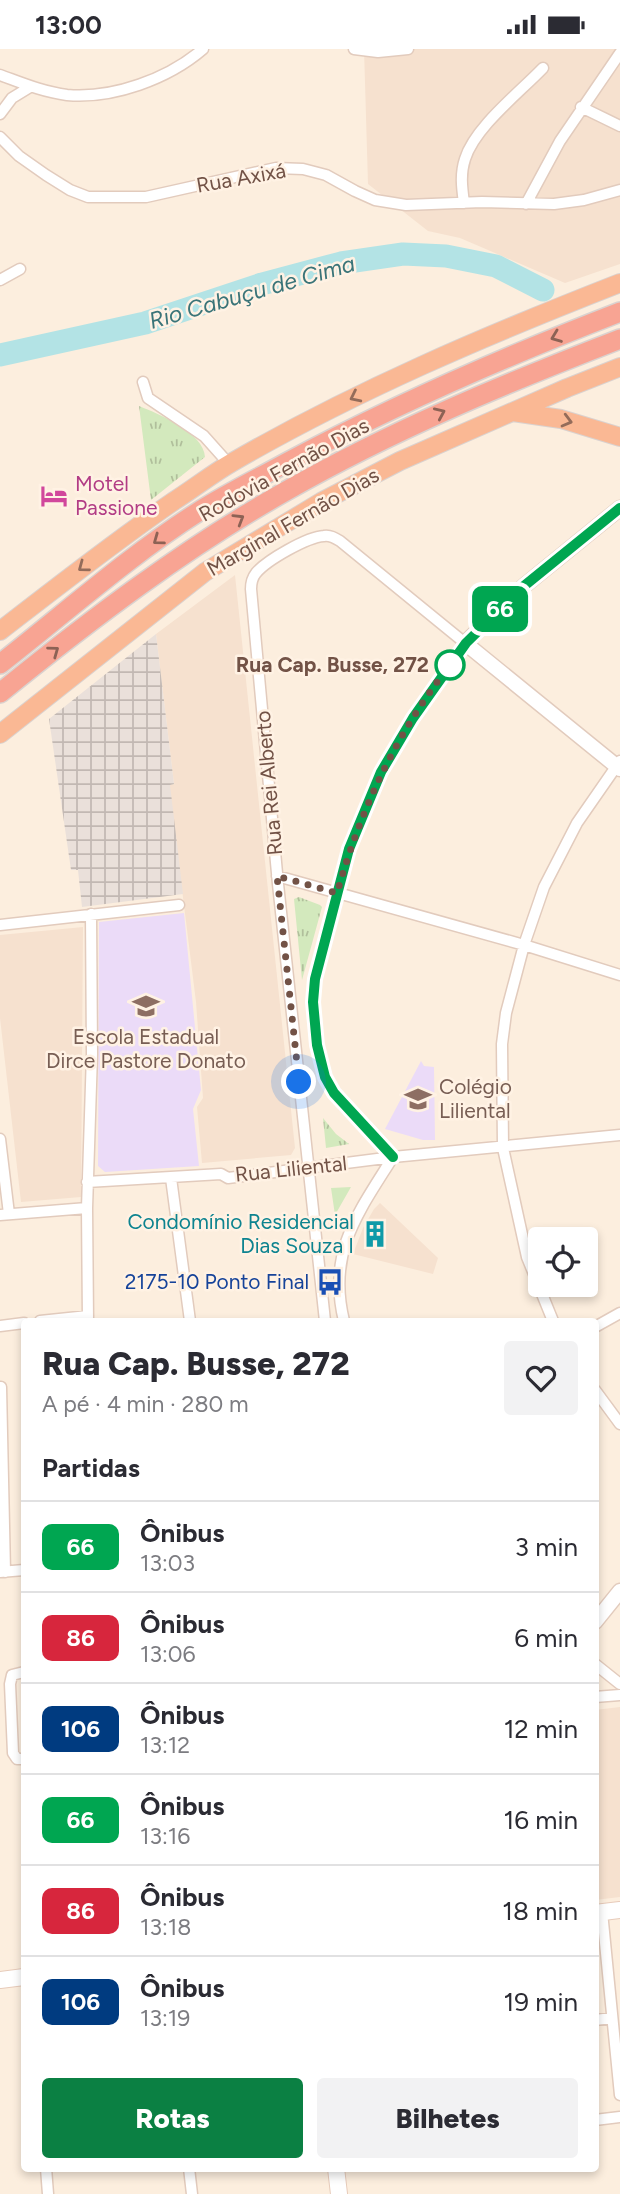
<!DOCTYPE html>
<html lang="pt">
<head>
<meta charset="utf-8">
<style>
	:root { --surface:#fff; --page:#f2f2f3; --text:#2b2b33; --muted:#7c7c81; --line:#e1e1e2; --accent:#0b8043 }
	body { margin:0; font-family:Figtree,sans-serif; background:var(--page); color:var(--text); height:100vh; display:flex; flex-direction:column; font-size:26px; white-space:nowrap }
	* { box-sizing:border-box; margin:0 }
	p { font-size:23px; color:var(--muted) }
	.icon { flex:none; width:38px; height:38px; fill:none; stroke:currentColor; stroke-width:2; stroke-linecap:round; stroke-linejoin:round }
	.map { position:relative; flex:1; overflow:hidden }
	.panel { position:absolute; left:21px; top:1269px; width:578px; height:854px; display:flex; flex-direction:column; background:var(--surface); border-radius:7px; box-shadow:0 4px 10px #0003 }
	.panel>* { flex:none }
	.badge { padding:0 14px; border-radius:10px; font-size:24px; line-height:46px }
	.fabs { position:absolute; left:528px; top:1178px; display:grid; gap:14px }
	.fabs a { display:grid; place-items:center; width:70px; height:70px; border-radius:7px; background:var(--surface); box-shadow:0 4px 10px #0003; font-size:35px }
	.you { position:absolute; width:35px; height:35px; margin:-18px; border:5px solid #fff; border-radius:50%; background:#1a73e8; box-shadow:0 0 0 10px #1a73e833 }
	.map>.badge { position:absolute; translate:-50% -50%; box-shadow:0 0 0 4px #fff }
	h2 { padding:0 21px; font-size:26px; line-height:63px }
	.round { display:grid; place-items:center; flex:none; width:74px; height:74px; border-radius:7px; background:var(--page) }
	.overview { display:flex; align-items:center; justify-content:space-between; height:119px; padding:0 21px }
	h1 { font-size:33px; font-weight:800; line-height:52px }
	.button { display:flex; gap:14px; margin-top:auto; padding:14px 21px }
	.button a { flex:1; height:80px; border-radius:7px; background:var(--accent); color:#fff; font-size:28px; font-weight:800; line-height:80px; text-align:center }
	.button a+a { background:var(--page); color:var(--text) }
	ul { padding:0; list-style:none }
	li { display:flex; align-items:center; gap:21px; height:91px; padding:0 21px; border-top:2px solid var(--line) }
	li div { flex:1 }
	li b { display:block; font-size:26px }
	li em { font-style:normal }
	li .badge { min-width:77px; font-weight:700; text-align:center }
	.status { display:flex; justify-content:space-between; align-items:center; height:49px; padding:0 35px; background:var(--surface); direction:ltr }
	.status svg { height:19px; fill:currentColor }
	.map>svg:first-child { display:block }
	.residential { fill:#f6e1cf }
	.industrial { fill:url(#industrial-grid) }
	.education { fill:#ebdbf8 }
	.park { fill:url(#park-tufts) }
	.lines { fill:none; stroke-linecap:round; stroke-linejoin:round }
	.river { stroke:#b3e3e5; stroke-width:23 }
	.minor-casing { stroke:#e2cbbd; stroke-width:13 }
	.tertiary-casing { stroke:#e2cbbd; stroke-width:17 }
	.secondary-casing { stroke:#e7cbba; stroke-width:18 }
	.trunk-casing { stroke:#dad2cf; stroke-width:20 }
	.motorway-casing { stroke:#dad2cf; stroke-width:22 }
	.minor { stroke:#fff; stroke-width:10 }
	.tertiary { stroke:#fff; stroke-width:14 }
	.secondary { stroke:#fff; stroke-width:16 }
	.trunk { stroke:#fab894; stroke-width:18 }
	.motorway { stroke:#f8a493; stroke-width:19 }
	.oneway { stroke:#8d6255 }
	.oneway2 { stroke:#946c5a }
	.line-casing { stroke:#fff; stroke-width:16 }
	.line { stroke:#00a651; stroke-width:10 }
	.walk { stroke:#725246; stroke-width:7; stroke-dasharray:0 12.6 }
	.stop-dot { fill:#fff; stroke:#00a651; stroke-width:3.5 }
	.labels { text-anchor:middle; stroke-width:5; stroke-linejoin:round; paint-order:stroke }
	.street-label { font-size:21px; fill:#725246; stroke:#fff2e4 }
	.hotel-label { font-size:21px; fill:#b23c85; stroke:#fff2e4; text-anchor:start }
	.stop-label { font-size:21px; font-weight:bold; fill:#725246; stroke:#fff2e4; text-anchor:end }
	.education-label { font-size:21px; fill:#785e54; stroke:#fff2e4 }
	.culture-label { font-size:21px; fill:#0d838f; stroke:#fff2e4; text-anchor:end }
	.transit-label { font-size:21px; fill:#164399; stroke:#fff2e4; text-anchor:end }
	.water-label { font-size:23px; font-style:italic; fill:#3a7478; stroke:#fff2e4 }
</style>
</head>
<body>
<div class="status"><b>13:00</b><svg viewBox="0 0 49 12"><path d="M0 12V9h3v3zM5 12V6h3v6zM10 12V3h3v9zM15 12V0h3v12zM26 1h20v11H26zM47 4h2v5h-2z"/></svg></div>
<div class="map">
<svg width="620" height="2145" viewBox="0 0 620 2145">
	<defs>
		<pattern id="industrial-grid" width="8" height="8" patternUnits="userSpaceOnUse" patternTransform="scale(1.75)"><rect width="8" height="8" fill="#eae0da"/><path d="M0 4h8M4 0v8" fill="none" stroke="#c2b8b3"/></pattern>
		<pattern id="park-tufts" width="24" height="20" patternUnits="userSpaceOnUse" patternTransform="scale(1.75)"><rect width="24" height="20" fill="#d3e9bd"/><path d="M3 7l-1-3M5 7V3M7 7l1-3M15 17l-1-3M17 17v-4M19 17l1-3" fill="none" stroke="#b0bf9b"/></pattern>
	</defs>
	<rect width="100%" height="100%" fill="#fceede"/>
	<path class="residential" d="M364,0H620V215L565,234L460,189L428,182L368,135Z
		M235,526L295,1099L291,1106L202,1114L197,1058L203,1049L196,953L169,736L174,735L156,585Z
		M83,878L81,1148L21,1153L0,969V886Z
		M380,1154L438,1209L433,1225L353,1205L363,1179L374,1160Z
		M620,1658V1848L595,1851V1661Z"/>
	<path class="industrial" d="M156,585L174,735L170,736L183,845L82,858L78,821H71L49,670Z"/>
	<path class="education" d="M184,864L201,1041L193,1060L199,1117L105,1123L98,1117L99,873Z
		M421,1012L424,1017L434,1018L435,1091H423L385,1080Z"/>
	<path class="park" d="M139,357C159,365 204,384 205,408L151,451Z
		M299,848L320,856L322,858L302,931L294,850Z
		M323,1069L336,1085L349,1095L326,1099Z
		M351,1138L335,1166L331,1139Z"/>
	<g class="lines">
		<path class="river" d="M0,306L145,274L262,235L341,214L403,205L446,207L496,217L543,241"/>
		<defs>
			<path id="minor" d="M354,0L378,3L408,0
				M0,26C22,34 43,43 67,46C113,50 168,30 203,0
				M581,58L620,77
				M0,65L12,49L30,38
				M0,88L19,107L46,126L70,141L88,148H146L276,119L303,120L326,126L355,142L375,151L406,156L482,153L554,155L584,151L620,141
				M464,154C462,139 460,125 465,110C475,78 519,44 543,19
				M526,155L560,92L620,4
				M0,231L20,220
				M143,333L148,349L204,387L229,415
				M277,827L524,896L620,926
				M0,876L179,856
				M0,1090L9,1165
				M171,1129L190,1272
				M87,1133L221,1125L228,1129L393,1108L620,1086
				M0,1166L87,1159
				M40,1272L88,1267
				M88,1272L87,1159L92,1005L91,865
				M325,1272L278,835L251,540C251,534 252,529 256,524C267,511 307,488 324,487C330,486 335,489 340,492L465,594L413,669L381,723L349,800L315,930L313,953L317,996L325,1029L344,1057L393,1108
				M344,1272C327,1203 358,1164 393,1108
				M553,1272L527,1208L503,1099L502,995L506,964L524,896L544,838L577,774L620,712
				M0,1277L24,1274
				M595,1278L620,1264
				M1,1338L5,1523
				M595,1341L620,1375
				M0,1523L24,1521
				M595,1615L620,1635
				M24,1623L12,1626L10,1635L13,1704L17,1710H24
				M595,1648L620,1646
				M602,1863L620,2046
				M595,1971L612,1969
				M595,2071L620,2068
				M46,2119L48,2145
				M189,2119L192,2145"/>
			<path id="tertiary" d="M620,459L524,537L465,594L620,720
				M595,1573L620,1542"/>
			<path id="secondary" d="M595,1864L620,1861
				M0,1931L24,1928
				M336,2119L339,2145"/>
			<path id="trunk" d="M513,363L561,370L620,388
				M0,582C57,538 114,493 174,452C193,440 212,425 231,414C355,342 487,286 620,234
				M0,685L205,523L321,453L400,412L567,339L620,318"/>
			<path id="motorway" d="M0,615C64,565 130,506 198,463C226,445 257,430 286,414C394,356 506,307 620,263
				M0,644C90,571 185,499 286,442C393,381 506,334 620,290"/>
		</defs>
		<use href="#minor" class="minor-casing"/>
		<use href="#tertiary" class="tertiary-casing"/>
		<use href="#secondary" class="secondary-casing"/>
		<use href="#trunk" class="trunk-casing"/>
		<use href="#motorway" class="motorway-casing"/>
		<use href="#minor" class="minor"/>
		<use href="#tertiary" class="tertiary"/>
		<use href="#secondary" class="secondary"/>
		<use href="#trunk" class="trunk"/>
		<use href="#motorway" class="motorway"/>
	</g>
	<defs><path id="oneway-chevron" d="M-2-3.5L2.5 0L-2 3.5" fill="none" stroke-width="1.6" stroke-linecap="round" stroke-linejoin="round" transform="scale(1.75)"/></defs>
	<g class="oneway">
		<use href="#oneway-chevron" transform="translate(556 288) rotate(159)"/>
		<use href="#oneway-chevron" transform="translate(440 364) rotate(-24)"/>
		<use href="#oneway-chevron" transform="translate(239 470) rotate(-31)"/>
		<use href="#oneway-chevron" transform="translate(158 491) rotate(144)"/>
		<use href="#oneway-chevron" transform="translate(54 602) rotate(-36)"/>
	</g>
	<g class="oneway2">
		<use href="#oneway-chevron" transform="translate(355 348) rotate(154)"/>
		<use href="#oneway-chevron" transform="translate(567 372) rotate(15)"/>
		<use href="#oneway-chevron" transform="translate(83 518) rotate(143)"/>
	</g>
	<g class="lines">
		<defs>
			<path id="line" d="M393,1108L334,1044L325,1028L317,996L313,953L315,930L349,800L381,723L413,669L466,594L524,537L620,459"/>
		</defs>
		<use href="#line" class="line-casing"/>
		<use href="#line" class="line"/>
		<path class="walk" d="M299,1033L277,827L337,844C361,759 396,685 450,616"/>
	</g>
	<defs>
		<symbol id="hotel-bare" viewBox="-9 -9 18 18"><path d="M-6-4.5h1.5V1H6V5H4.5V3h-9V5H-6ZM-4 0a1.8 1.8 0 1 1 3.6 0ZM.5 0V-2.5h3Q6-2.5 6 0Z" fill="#d1479c" stroke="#fff2e4" stroke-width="2.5" paint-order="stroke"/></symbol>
		<symbol id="school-bare" viewBox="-9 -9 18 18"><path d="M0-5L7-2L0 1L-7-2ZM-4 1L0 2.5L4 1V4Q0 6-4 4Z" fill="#8d6e63" stroke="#fff2e4" stroke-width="2.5" paint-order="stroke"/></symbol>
		<symbol id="building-bare" viewBox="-9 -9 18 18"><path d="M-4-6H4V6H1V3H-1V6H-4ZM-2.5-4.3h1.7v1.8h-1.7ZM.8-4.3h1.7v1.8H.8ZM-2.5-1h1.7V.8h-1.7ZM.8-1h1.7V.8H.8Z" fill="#0f9aa8" stroke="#fff2e4" stroke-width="2.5" paint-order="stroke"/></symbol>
		<symbol id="bus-bare" viewBox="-9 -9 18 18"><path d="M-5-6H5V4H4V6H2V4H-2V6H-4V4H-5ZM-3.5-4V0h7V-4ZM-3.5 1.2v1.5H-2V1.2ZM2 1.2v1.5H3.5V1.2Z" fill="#1a4fb4" stroke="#fff2e4" stroke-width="2.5" paint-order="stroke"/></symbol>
	</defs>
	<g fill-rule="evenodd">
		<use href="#hotel-bare" x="35" y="428" width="38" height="38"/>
		<use href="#school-bare" x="127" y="938" width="38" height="38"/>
		<use href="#school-bare" x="399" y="1031" width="38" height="38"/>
		<use href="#building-bare" x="356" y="1166" width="38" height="38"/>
		<use href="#bus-bare" x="311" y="1214" width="38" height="38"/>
	</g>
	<circle class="stop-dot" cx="450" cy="616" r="14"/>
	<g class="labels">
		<g class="street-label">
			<text transform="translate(241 129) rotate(-10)" y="7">Rua Axixá</text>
			<text transform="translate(284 421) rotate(-29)" y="7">Rodovia Fernão Dias</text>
			<text transform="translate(293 473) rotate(-30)" y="7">Marginal Fernão Dias</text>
			<text transform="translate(269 734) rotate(-95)" y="7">Rua Rei Alberto</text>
			<text transform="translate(291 1120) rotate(-6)" y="7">Rua Liliental</text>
		</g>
		<g class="hotel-label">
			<text x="75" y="442">Motel<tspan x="75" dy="24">Passione</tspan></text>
		</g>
		<g class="stop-label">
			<text x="429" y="623">Rua Cap. Busse, 272</text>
		</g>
		<g class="education-label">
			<text x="146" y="995">Escola Estadual<tspan x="146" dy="24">Dirce Pastore Donato</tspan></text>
			<text x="439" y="1045" text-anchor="start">Colégio<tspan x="439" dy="24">Liliental</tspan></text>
		</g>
		<g class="culture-label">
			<text x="354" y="1180">Condomínio Residencial<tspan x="354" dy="24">Dias Souza I</tspan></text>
		</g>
		<g class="transit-label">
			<text x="309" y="1240">2175-10 Ponto Final</text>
		</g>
		<g class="water-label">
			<text transform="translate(252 243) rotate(-16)" y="8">Rio Cabuçu de Cima</text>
		</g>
	</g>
</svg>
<div class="fabs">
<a><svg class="icon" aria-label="locate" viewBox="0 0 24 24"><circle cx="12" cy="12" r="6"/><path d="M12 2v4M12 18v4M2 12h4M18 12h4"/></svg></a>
</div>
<div class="you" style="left:299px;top:1033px"></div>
<b class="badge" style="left:500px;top:560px;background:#00a651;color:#fff">66</b>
<section class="panel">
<div class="overview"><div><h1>Rua Cap. Busse, 272</h1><p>A pé · 4 min · 280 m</p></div><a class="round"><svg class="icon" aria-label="heart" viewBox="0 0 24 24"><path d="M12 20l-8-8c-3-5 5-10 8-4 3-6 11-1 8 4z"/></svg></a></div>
<h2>Partidas</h2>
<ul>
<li><span class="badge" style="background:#00a651;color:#fff">66</span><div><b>Ônibus</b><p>13:03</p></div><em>3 min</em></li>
<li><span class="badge" style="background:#d7263d;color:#fff">86</span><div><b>Ônibus</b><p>13:06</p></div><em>6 min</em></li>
<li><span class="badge" style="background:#003b80;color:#fff">106</span><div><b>Ônibus</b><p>13:12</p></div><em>12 min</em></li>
<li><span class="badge" style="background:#00a651;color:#fff">66</span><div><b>Ônibus</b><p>13:16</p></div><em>16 min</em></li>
<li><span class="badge" style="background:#d7263d;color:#fff">86</span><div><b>Ônibus</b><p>13:18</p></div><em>18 min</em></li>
<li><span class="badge" style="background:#003b80;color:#fff">106</span><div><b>Ônibus</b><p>13:19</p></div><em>19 min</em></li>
</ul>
<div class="button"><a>Rotas</a><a>Bilhetes</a></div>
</section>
</div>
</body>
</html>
